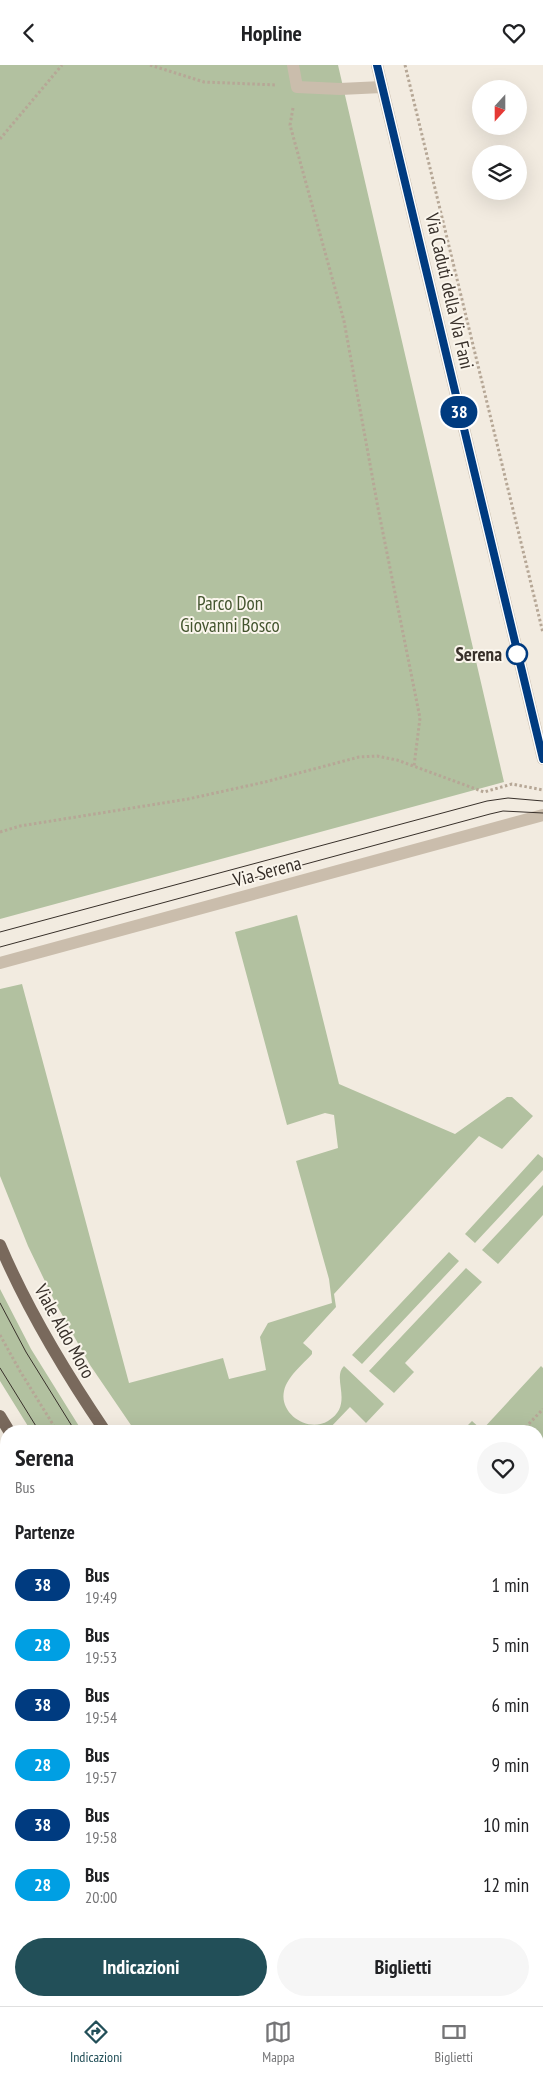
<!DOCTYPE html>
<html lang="it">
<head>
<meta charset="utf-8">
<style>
	:root { --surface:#fff; --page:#f6f6f6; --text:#202124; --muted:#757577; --line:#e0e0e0; --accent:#224f58 }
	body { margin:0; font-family:"PT Sans Narrow",sans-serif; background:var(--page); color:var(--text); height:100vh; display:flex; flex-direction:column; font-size:19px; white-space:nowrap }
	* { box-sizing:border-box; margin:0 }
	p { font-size:16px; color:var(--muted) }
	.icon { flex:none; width:28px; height:28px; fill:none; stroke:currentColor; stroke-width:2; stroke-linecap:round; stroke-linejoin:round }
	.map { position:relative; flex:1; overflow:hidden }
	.panel { position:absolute; left:0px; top:1360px; width:544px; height:581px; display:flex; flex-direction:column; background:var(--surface); border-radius:20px 20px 0 0; box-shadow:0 5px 20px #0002 }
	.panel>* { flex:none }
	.badge { padding:0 10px; border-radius:16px; font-size:18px; line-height:32px }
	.needle { width:32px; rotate:201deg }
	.controls { position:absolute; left:472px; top:15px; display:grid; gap:10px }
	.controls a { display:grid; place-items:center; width:55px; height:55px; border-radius:50%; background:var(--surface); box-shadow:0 5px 20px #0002; font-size:25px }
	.map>.badge { position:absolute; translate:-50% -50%; box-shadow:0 0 0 2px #fff }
	h2 { padding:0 15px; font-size:19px; line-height:45px }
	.round { display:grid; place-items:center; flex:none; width:52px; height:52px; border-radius:26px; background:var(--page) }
	.summary { display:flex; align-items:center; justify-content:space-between; height:85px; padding:0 15px }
	h1 { font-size:24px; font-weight:700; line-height:38px }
	.primary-button { display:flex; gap:10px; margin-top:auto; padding:10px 15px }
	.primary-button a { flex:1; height:58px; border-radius:30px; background:var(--accent); color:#fff; font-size:20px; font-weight:700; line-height:58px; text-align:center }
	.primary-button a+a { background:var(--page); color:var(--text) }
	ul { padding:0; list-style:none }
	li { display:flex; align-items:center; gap:15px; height:60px; padding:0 15px }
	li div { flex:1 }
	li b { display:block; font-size:19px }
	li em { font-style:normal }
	li .badge { min-width:55px; font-weight:700; text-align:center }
	header { display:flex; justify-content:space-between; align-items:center; height:65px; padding:0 15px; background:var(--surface); font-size:22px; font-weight:700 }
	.tab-bar { display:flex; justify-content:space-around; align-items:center; height:70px; border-top:1px solid var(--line); background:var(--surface); font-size:14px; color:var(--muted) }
	.tab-bar a { display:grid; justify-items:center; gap:2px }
	.tab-bar .active { color:var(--accent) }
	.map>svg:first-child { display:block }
	.green { fill:#b2c1a0 }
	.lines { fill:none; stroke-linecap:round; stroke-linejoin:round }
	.path { stroke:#b6a796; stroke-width:3; stroke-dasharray:2.5 2.5; stroke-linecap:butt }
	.lane { stroke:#cabdac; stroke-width:12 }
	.street { stroke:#cabdac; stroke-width:12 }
	.primary { stroke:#79695c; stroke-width:12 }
	.tram { stroke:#38302a; stroke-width:1 }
	.line-casing { stroke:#fff; stroke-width:11 }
	.line { stroke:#003b80; stroke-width:8 }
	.stop-dot { fill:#fff; stroke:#003b80; stroke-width:2.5 }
	.labels { text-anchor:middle; stroke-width:4; stroke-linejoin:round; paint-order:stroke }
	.street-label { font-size:19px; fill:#38302a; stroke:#faf5ec }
	.park-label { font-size:19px; fill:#44552f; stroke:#faf5ec }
	.stop-label { font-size:19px; font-weight:bold; fill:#38302a; stroke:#faf5ec; text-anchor:end }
</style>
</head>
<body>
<header><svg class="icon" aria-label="back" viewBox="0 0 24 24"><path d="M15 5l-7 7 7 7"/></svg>Hopline<svg class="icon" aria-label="heart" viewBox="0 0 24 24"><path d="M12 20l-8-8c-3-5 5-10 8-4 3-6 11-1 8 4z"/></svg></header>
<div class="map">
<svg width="543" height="1941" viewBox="0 0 543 1941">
	<rect width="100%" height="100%" fill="#f2ebe0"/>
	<path class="green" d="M0,0H338L504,717L0,854Z
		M297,850L339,1019L455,1069L507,1032H512L533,1051L502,1084L479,1071L334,1229L336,1242L303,1278L312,1286V1289C303,1299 287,1312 284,1326C279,1349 308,1368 328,1356C355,1340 331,1313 344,1301L384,1339L366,1358L350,1342L327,1366H135L90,1300L55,1237L28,1181L0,1111V924L22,919L129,1318L223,1293L229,1314L266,1305L260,1272L268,1258L332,1238L329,1214L296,1096L338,1083L334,1050L325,1048L287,1060L235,867Z
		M538,1089L543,1093V1105L475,1178L465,1169Z
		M543,1120V1150L498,1199L482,1185Z
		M449,1187L459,1196L362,1299L352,1290Z
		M466,1203L482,1217L405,1298L414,1307L394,1328L369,1306Z
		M0,1224L31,1284L82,1366H31L0,1316Z
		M541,1301L543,1303V1559L538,1565V1366H462L472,1356L482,1365Z
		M0,1393L6,1402V1559L0,1566Z
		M538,1660L543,1666V1722L540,1726L538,1725Z
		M6,1691V1935H166L159,1941H0V1698Z
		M538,1773L543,1776V1820L538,1817Z
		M538,1866L543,1869V1899L538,1896Z"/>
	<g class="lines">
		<path class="path" d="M150,0L204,17L277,20
			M405,0L543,568
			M293,43L290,60L344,256L378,443L420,653L414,701
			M0,74L62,0
			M0,767L20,761L188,734L265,717L359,692L377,691L397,695L484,727L512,719L543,725
			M0,1270L20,1306L57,1366
			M522,1366L543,1344
			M538,1457L543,1462
			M538,1554L543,1549
			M538,1660L543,1666
			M538,1731L543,1722
			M538,1794L543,1797"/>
		<path class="lane" d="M293,0L297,22L340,24L382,22
			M0,1598L6,1591"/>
		<path class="street" d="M377,0L543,694
			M0,898L543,750
			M0,1632L6,1624
			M0,1666L6,1659"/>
		<path class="primary" d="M0,1180C28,1246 65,1307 105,1366
			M0,1351L9,1366
			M538,1752L543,1755
			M538,1838L543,1841"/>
		<path class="tram" d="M0,867L487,736L508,733L543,736
			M0,882L490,749L503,746L543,748
			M0,1238L26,1287L75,1366
			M0,1303L39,1366
			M538,1779L543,1782
			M538,1811L543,1814"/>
	</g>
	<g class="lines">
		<defs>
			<path id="line" d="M377,0L543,694"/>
		</defs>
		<use href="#line" class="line-casing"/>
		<use href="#line" class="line"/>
	</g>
	<circle class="stop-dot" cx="517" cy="589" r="10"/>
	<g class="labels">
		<g class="street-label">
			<text transform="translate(450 226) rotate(77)" y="7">Via Caduti della Via Fani</text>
			<text transform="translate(267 806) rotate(-15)" y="7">Via Serena</text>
			<text transform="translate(65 1266) rotate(61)" y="7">Viale Aldo Moro</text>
		</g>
		<g class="park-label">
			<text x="230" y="545">Parco Don<tspan x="230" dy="22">Giovanni Bosco</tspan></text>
		</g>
		<g class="stop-label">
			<text x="502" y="596">Serena</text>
		</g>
	</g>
</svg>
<div class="controls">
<a><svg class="needle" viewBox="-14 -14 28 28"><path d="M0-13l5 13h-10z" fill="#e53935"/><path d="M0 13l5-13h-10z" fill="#757577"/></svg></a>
<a><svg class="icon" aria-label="layers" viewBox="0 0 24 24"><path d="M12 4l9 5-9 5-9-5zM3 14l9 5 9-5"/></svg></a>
</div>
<b class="badge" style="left:459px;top:347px;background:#003b80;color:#fff">38</b>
<section class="panel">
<div class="summary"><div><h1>Serena</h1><p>Bus</p></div><a class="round"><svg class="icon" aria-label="heart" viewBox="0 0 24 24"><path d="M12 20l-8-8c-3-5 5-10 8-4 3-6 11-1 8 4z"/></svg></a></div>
<h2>Partenze</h2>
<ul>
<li><span class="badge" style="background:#003b80;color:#fff">38</span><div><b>Bus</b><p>19:49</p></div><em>1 min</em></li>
<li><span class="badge" style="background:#009fe3;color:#fff">28</span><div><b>Bus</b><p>19:53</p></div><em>5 min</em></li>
<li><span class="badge" style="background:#003b80;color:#fff">38</span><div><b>Bus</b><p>19:54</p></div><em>6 min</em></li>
<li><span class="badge" style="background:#009fe3;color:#fff">28</span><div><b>Bus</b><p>19:57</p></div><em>9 min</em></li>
<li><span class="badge" style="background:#003b80;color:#fff">38</span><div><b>Bus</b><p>19:58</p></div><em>10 min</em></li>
<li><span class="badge" style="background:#009fe3;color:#fff">28</span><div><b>Bus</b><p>20:00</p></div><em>12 min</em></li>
</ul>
<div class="primary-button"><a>Indicazioni</a><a>Biglietti</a></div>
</section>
</div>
<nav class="tab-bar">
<a class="active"><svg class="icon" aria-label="directions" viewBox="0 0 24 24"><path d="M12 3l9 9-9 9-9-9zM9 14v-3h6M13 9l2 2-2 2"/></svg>Indicazioni</a>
<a><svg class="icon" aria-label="map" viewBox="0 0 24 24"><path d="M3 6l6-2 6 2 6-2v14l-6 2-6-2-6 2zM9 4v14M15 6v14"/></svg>Mappa</a>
<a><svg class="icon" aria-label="tickets" viewBox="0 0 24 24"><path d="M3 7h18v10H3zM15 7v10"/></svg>Biglietti</a>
</nav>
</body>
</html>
